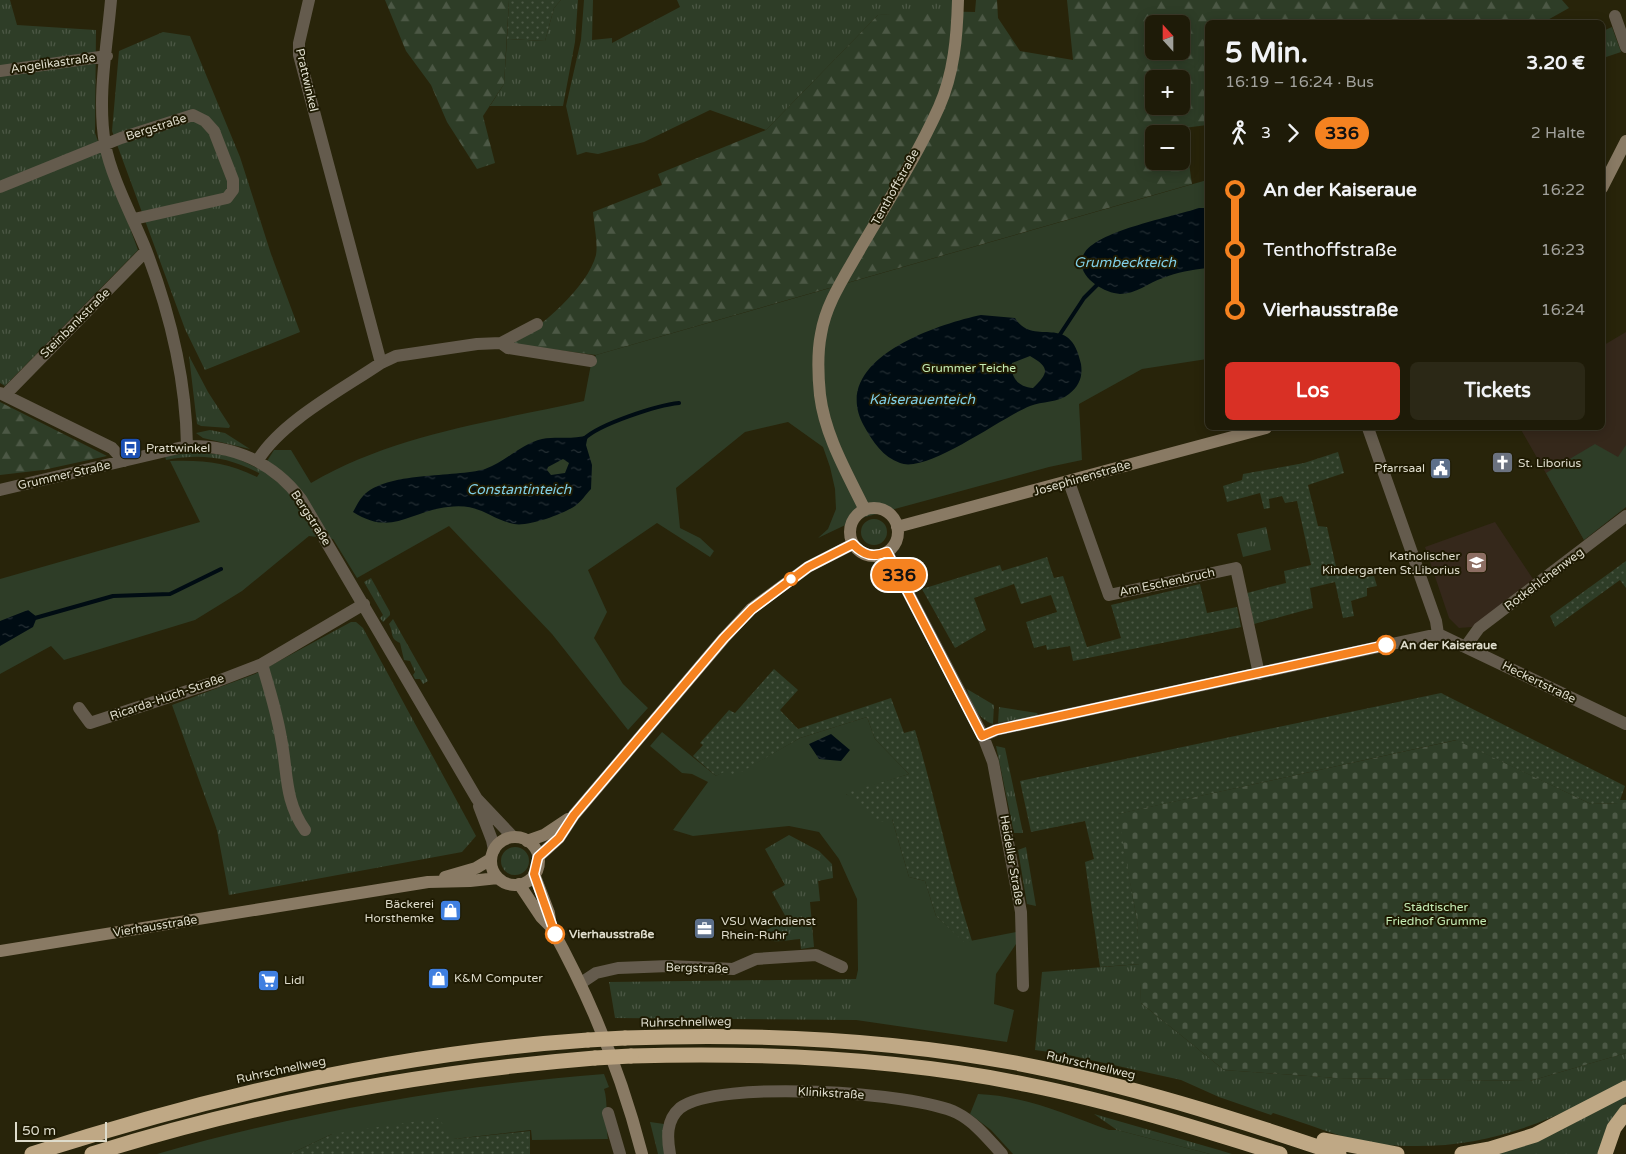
<!DOCTYPE html>
<html lang="de">
<head>
<meta charset="utf-8">
<style>
	:root { --surface:#1e1b08; --page:#2b2816; --text:#f1f3f6; --muted:#a1a19c; --line:#3c3929; --accent:#d93025 }
	body { margin:0; font-family:"Varela Round",sans-serif; background:var(--page); color:var(--text); height:100vh; display:flex; flex-direction:column; font-size:19px; white-space:nowrap }
	* { box-sizing:border-box; margin:0 }
	p { font-size:16px; color:var(--muted) }
	.icon { flex:none; width:28px; height:28px; fill:none; stroke:currentColor; stroke-width:2; stroke-linecap:round; stroke-linejoin:round }
	.map { position:relative; flex:1; overflow:hidden }
	.side { position:absolute; left:1205px; top:20px; width:400px; height:410px; display:flex; flex-direction:column; background:var(--surface); border-radius:8px; box-shadow:0 2px 12px #0003,0 0 0 1px var(--line) }
	.side>* { flex:none }
	.badge { padding:0 10px; border-radius:16px; font-size:18px; line-height:32px }
	.needle { width:32px; rotate:339deg }
	.buttons { position:absolute; left:1145px; top:15px; display:grid; gap:10px }
	.buttons a { display:grid; place-items:center; width:45px; height:45px; border-radius:8px; background:var(--surface); box-shadow:0 2px 12px #0003,0 0 0 1px var(--line); font-size:25px }
	.scale { position:absolute; left:15px; bottom:12px; width:92px; box-sizing:border-box; padding-left:5px; border:2px solid #dedccc; border-top:0; font-size:14px; line-height:18px; white-space:nowrap; color:#dedccc; -webkit-text-stroke:4px #1e1a02; paint-order:stroke }
	.map>.badge { position:absolute; translate:-50% -50%; box-shadow:0 0 0 2px #fff }
	.legs { display:flex; align-items:center; gap:8px; height:55px; padding:0 20px; font-size:16px }
	.legs p { margin-inline-start:auto }
	.overview { display:flex; align-items:center; justify-content:space-between; height:85px; padding:0 20px }
	h1 { font-size:28px; font-weight:800; line-height:38px }
	.action { display:flex; gap:10px; margin-top:auto; padding:10px 20px }
	.action a { flex:1; height:58px; border-radius:8px; background:var(--accent); color:#fff; font-size:20px; font-weight:800; line-height:58px; text-align:center }
	.action a+a { background:var(--page); color:var(--text) }
	ul { padding:0 20px; list-style:none }
	li { display:flex; align-items:center; gap:18px; height:60px; font-size:19px }
	li i { display:grid; place-items:center; width:8px; height:100%; margin:0 6px; background:currentColor }
	li i::after { content:''; width:12px; height:12px; margin:-6px; border:4px solid; border-radius:50%; background:var(--surface) }
	li p { margin-inline-start:auto }
	li:first-child i { background:linear-gradient(#0000 50%,currentColor 0) }
	li:last-child i { background:linear-gradient(currentColor 50%,#0000 0) }
	.map>svg:first-child { display:block }
	.education { fill:#35281b }
	.grass { fill:url(#grass-tufts) }
	.forest { fill:url(#forest-firs); fill-rule:evenodd }
	.cemetery { fill:url(#cemetery-stones) }
	.park { fill:#2e3d27 }
	.garden { fill:url(#garden-dots) }
	.water { fill:url(#water-ripples); fill-rule:evenodd }
	.lines { fill:none; stroke-linecap:round; stroke-linejoin:round }
	.stream { stroke:#000c13; stroke-width:4 }
	.street { stroke:#645b4d; stroke-width:12 }
	.secondary { stroke:#897a64; stroke-width:12 }
	.highway { stroke:#bfa885; stroke-width:15 }
	.highway-bridge { stroke:#bfa885; stroke-width:15 }
	.line-1-casing { stroke:#fff; stroke-width:11 }
	.line-1 { stroke:#f58220; stroke-width:8 }
	.stop-1-dot { fill:#fff; stroke:#f58220; stroke-width:2.5 }
	.labels { text-anchor:middle; stroke-width:4; stroke-linejoin:round; paint-order:stroke }
	.street-label { font-size:12px; fill:#dedccc; stroke:#1e1a02 }
	.park-label { font-size:12px; fill:#c5ecb5; stroke:#1e1a02 }
	.poi-label { font-size:12px; fill:#dedccc; stroke:#1e1a02; text-anchor:start }
	.stop-label { font-size:12px; font-weight:bold; fill:#dedccc; stroke:#1e1a02; text-anchor:start }
	.water-label { font-size:14px; font-style:italic; fill:#80cee6; stroke:#1e1a02 }
</style>
</head>
<body>
<div class="map">
<svg width="1626" height="1154" viewBox="0 0 1626 1154">
	<defs>
		<pattern id="grass-tufts" width="24" height="20" patternUnits="userSpaceOnUse" patternTransform="scale(1.25)"><rect width="24" height="20" fill="#2e3d27"/><path d="M3 7l-1-3M5 7V3M7 7l1-3M15 17l-1-3M17 17v-4M19 17l1-3" fill="none" stroke="#4c5845"/></pattern>
		<pattern id="forest-firs" width="22" height="20" patternUnits="userSpaceOnUse" patternTransform="scale(1.25)"><rect width="22" height="20" fill="#2e3d27"/><path d="M5 1l3.5 6h-7zM16 11l3.5 6h-7z" fill="#4c5845"/></pattern>
		<pattern id="cemetery-stones" width="16" height="16" patternUnits="userSpaceOnUse" patternTransform="scale(1.25)"><rect width="16" height="16" fill="#2e3d27"/><path d="M2 7V4a2 2 0 0 1 4 0v3zM10 15v-3a2 2 0 0 1 4 0v3z" fill="#4c5845"/></pattern>
		<pattern id="garden-dots" width="8" height="8" patternUnits="userSpaceOnUse" patternTransform="scale(1.25)"><rect width="8" height="8" fill="#2e3d27"/><path d="M2 2h.1M6 6h.1" fill="none" stroke="#4c5845" stroke-width="1.8" stroke-linecap="round"/></pattern>
		<pattern id="water-ripples" width="26" height="14" patternUnits="userSpaceOnUse" patternTransform="scale(1.25)"><rect width="26" height="14" fill="#000c13"/><path d="M2 4q2-2 4 0t4 0M15 11q2-2 4 0t4 0" fill="none" stroke="#252f34"/></pattern>
	</defs>
	<rect width="100%" height="100%" fill="#28240a"/>
	<path class="education" d="M1626,332V507L1584,540L1520,428H1602L1603,343L1604,345Z
		M1495,522L1533,579L1472,627L1459,628L1449,618L1425,547Z"/>
	<path class="grass" d="M0,0H10L17,25L96,30L95,133L138,250L5,386L0,383Z
		M561,0H578L575,42L563,106H490L504,84L507,39L545,41L554,8Z
		M584,0H593L592,40L612,38V43L680,7L677,0H952V12L878,15L766,130L710,110L644,142L598,154L586,152L577,155L566,106L581,40Z
		M1612,27L1621,52L1603,58V31Z
		M163,32L190,36L240,157L271,254L300,332L205,370L185,329L112,131L119,51Z
		M189,356L208,392L230,426L229,428L201,426L197,424Z
		M210,430L225,433L250,449L203,438L196,433Z
		M198,452L232,456L263,471L261,474C229,457 202,453 166,460L165,456Z
		M861 532a13 13 0 1 1 26 0a13 13 0 1 1-26 0Z
		M1266,527L1271,550L1243,557L1237,534Z
		M371,578L390,612V615L383,622L380,618L383,615L364,582Z
		M393,619L428,681L423,684L420,679H415L413,675L415,672L410,661L404,660L400,643C389,638 394,633 389,624Z
		M351,622H356L363,628L476,836L462,852L229,895L217,830L172,705L255,674Z
		M967,689L994,705L993,724C978,719 971,703 967,689Z
		M999,707L1037,713L1038,715L998,723Z
		M996,746L1005,748L1023,833H1014Z
		M789,835L819,851L832,864L833,878L818,881L820,901L810,902L814,947L801,949L800,939C786,940 768,946 761,933L787,919L772,892L785,885L765,849Z
		M501 861a14 14 0 1 1 28 0a14 14 0 1 1-28 0Z
		M1026,847L1036,906L1027,904L1018,850Z
		M1140,964L1141,1003L1224,1070L1337,1078L1530,1081L1626,1053V1081C1539,1127 1477,1154 1375,1144C1340,1138 1306,1123 1273,1113L1271,1115L1219,1097L1181,1080L1064,1054L1035,1050L1042,972Z
		M856,979V1020L615,1018L609,982Z
		M1626,1095V1102L1614,1116L1599,1154H1497L1542,1139Z
		M1094,1114L1219,1150L1232,1154H1210L1117,1130Z
		M650,1122L664,1124L665,1154H658Z"/>
	<path class="forest" d="M385,0H509L504,84L483,116L495,163L477,169L447,122L431,85L406,51Z
		M976,0H997L998,18L1020,51L1073,60L1067,0H1562L1569,8L1544,22H1208L1207,125L1184,128L1192,184L596,355L512,344C540,328 588,287 596,255C598,243 594,225 593,212L662,185L658,174L766,130L878,15L927,11L975,12ZM1154,24H1181V51H1154ZM1154,79H1181V106H1154ZM1154,134H1181V161H1154Z
		M0,402L107,456L43,470L0,475Z"/>
	<path class="cemetery" d="M1457,740L1591,804L1619,803V800H1626V1053L1530,1081L1336,1078L1224,1070L1141,1003L1137,920L1117,814Z"/>
	<path class="park" d="M1207,180V359L1142,369L1079,404L1082,460L1049,467L858,519L818,538L828,529L836,509L835,489L830,467L823,447L788,422L745,432L676,488L680,528L700,538L714,551L710,557L657,523L588,570L607,612L594,638L623,684L648,708L628,730L552,634L449,526L357,578L333,539L309,536L242,591L195,620L64,660L51,646L0,674V579L200,522L170,461C205,460 226,462 257,477L274,450H291L311,483C394,434 492,422 584,401L591,364L596,355Z
		M1595,444L1618,457L1626,445V507L1584,540L1546,473Z
		M867,717L875,739L909,774L846,794L892,819L909,877L925,881L936,916L965,942L1016,932V944L996,974L994,1004L1014,1010L1007,1042L856,1020V979L858,970L857,899L839,859L819,832L789,826L693,836L673,830L708,782L692,774L682,773L650,746L662,732L716,776L724,771L731,777L800,738Z
		M604,1074L609,1087L604,1089C608,1099 606,1125 608,1139L532,1140L531,1130L454,1139L332,1134L290,1154H157C303,1112 453,1086 604,1074Z
		M978,1094C1026,1096 1065,1114 1109,1130H1117L1210,1154H1013L991,1130L970,1114Z"/>
	<path class="garden" d="M509,0H561L554,8L545,41L507,39Z
		M1338,452L1344,473L1308,485L1318,526L1327,527L1337,571L1363,567L1365,577L1374,576L1377,586L1367,588V596L1351,601L1354,616L1343,618L1335,582L1310,588L1313,608L1254,624L1247,593L1286,583L1284,571L1311,565L1297,501L1285,503L1282,496L1269,499L1270,508L1264,509L1260,493L1227,502L1223,486L1242,480L1243,474L1304,463Z
		M1047,557L1054,578L1063,576L1087,647L1121,638L1111,605L1200,584L1207,613L1237,607L1241,627L1073,661L1070,646L1047,650L1046,645L1034,648L1026,622L1057,612L1051,595L1021,604L1014,584L974,598L986,630L955,648L922,589L1000,565L1002,571Z
		M1626,561V588L1620,580L1555,627L1550,616Z
		M774,669L798,690L780,710L798,729L891,698L904,733L915,730C936,800 950,872 972,941L965,943L936,916L925,881L909,877L892,819L880,822L845,793L909,774L875,739L867,717L800,738L731,778L724,772L716,776L693,756L703,745L700,743L729,710L735,713Z
		M1441,693L1625,786L1619,803L1591,804L1456,740L1118,814L1137,920L1140,964L1100,967L1085,862L1094,859L1085,821L1031,832L1020,781Z
		M438,1118L454,1139L530,1131V1154H290L332,1134Z"/>
	<path class="water" d="M1199,208H1207V268C1192,270 1177,272 1163,278C1148,283 1136,294 1120,294C1102,293 1071,273 1085,252C1101,230 1172,217 1199,208Z
		M981,315L1015,318C1034,349 1070,310 1081,364C1083,377 1079,386 1069,394C1058,403 1042,401 1030,406C1002,417 927,474 900,463C883,457 873,442 864,426C828,361 934,325 981,315ZM1030,356C1051,368 1048,373 1033,388C1019,387 1010,378 1012,363Z
		M588,435L586,445L592,465L591,489C586,494 581,502 575,506C563,514 528,527 514,524C487,518 481,503 448,507C410,511 392,537 353,512C356,507 359,500 363,496C386,471 454,478 485,469C505,462 521,444 542,439C557,436 573,440 588,435ZM563,459L569,463L565,473L551,475L547,470L548,467Z
		M28,610L37,617L33,627L0,646V621Z
		M831,734L850,750L841,761L819,759L809,744Z"/>
	<g class="lines">
		<path class="stream" d="M1059,336L1084,298L1098,284
			M584,439C599,424 658,405 679,403
			M35,618L113,596L170,594L221,569"/>
		<path class="street" d="M111,0C107,47 97,97 105,144C111,177 133,218 146,250C170,313 186,378 187,446
			M309,0L299,43V55L381,363
			M1615,16L1626,47
			M0,71L107,56
			M0,187L121,138L193,115L205,121L214,131L233,180V190L227,198L134,219
			M501,343L508,348L591,361
			M0,393L112,448L124,461
			M5,395L146,251
			M1368,428L1436,621L1438,634
			M258,460C282,421 343,389 381,363L396,356L477,344L501,343L537,324
			M1069,482L1109,595L1236,568L1259,674
			M0,490L187,446C233,445 273,462 301,499L477,799L513,837
			M887,552L983,736L996,730L1438,634L1626,724
			M1466,646L1479,628L1626,516
			M262,664C269,688 277,713 281,738C288,773 284,800 305,830
			M79,708L90,723L218,681L262,664L364,604
			M983,736L993,762L1021,912L1023,986
			M479,806L492,840L494,850
			M581,983L596,973L618,968L669,966L733,969L756,959L816,955L842,967
			M608,1113L620,1154
			M670,1154C667,1138 666,1120 680,1108C717,1079 915,1092 957,1113C975,1122 989,1140 1002,1154"/>
		<path class="secondary" d="M1602,188L1626,141
			M850 532a24 24 0 1 1 48 0a24 24 0 1 1-48 0Z
			M865,510C847,473 825,436 820,395C818,375 817,354 821,334C826,303 845,276 860,249C887,203 917,156 939,107C954,73 957,37 958,0
			M897,527L1266,428
			M491 861a24 24 0 1 1 48 0a24 24 0 1 1-48 0Z
			M527,841L544,835L568,819
			M538,857L559,838L574,815L724,638L751,609L808,567L853,544
			M534,874L549,913L551,927
			M445,877L476,868L491,859
			M519,884L541,917L551,927C592,1001 621,1072 642,1154
			M0,951L428,882L470,881L498,878"/>
		<path class="highway" d="M625,1038C756,1033 887,1039 1016,1063C1126,1084 1233,1118 1339,1154
			M631,1056C764,1052 898,1058 1029,1085C1114,1102 1197,1128 1280,1154
			M1324,1140L1397,1154
			M32,1154C212,1095 398,1053 588,1040
			M92,1154C257,1102 423,1072 595,1058
			M1462,1154L1490,1149L1535,1135L1626,1088
			M1605,1154L1614,1128L1626,1112"/>
		<path class="highway-bridge" d="M588,1040L625,1038
			M595,1058L631,1056"/>
	</g>
	<g class="lines">
		<defs>
			<path id="line-1" d="M555,934L534,874L538,857L559,838L574,815L724,638L752,609L808,567L853,544C863,555 873,558 887,552L982,736L996,730L1386,645"/>
		</defs>
		<use href="#line-1" class="line-1-casing"/>
		<use href="#line-1" class="line-1"/>
	</g>
	<defs>
		<symbol id="bus-square" viewBox="-11 -11 22 22"><rect x="-9" y="-9" width="18" height="18" rx="4" fill="#1a4fb4" stroke="#1e1a02"/><path d="M-5-6H5V4H4V6H2V4H-2V6H-4V4H-5ZM-3.5-4V0h7V-4ZM-3.5 1.2v1.5H-2V1.2ZM2 1.2v1.5H3.5V1.2Z" fill="#fff"/></symbol>
		<symbol id="church-square" viewBox="-11 -11 22 22"><rect x="-9" y="-9" width="18" height="18" rx="4" fill="#6b7280" stroke="#1e1a02"/><path d="M-1.2-6h2.4v3.5h3.3v2.4h-3.3V6h-2.4V-.1h-3.3v-2.4h3.3Z" fill="#fff"/></symbol>
		<symbol id="civic-square" viewBox="-11 -11 22 22"><rect x="-9" y="-9" width="18" height="18" rx="4" fill="#5c6f8a" stroke="#1e1a02"/><path d="M-.6-6.5H3V-4.5H.6V-3L4-1V1h2V6H-6V1h2V-1L-.6-3ZM-1.2 2.5V6h2.4V2.5Z" fill="#fff"/></symbol>
		<symbol id="school-square" viewBox="-11 -11 22 22"><rect x="-9" y="-9" width="18" height="18" rx="4" fill="#8d6e63" stroke="#1e1a02"/><path d="M0-5L7-2L0 1L-7-2ZM-4 1L0 2.5L4 1V4Q0 6-4 4Z" fill="#fff"/></symbol>
		<symbol id="shop-square" viewBox="-11 -11 22 22"><rect x="-9" y="-9" width="18" height="18" rx="4" fill="#3f7fe0" stroke="#1e1a02"/><path d="M-5-2.5h2.3a2.7 3.5 0 0 1 5.4 0H5L5.5 6h-11ZM-1.5-2.5h3a1.5 2.3 0 0 0-3 0Z" fill="#fff"/></symbol>
		<symbol id="office-square" viewBox="-11 -11 22 22"><rect x="-9" y="-9" width="18" height="18" rx="4" fill="#5c6f8a" stroke="#1e1a02"/><path d="M-6-3h4V-5.5h4V-3h4V5H-6ZM-1-4.5V-3h2v-1.5ZM-6 0V1H6V0Z" fill="#fff"/></symbol>
		<symbol id="supermarket-square" viewBox="-11 -11 22 22"><rect x="-9" y="-9" width="18" height="18" rx="4" fill="#3f7fe0" stroke="#1e1a02"/><path d="M-6-5.5h2.5l.6 2H6L4.5 2H-2.5L-4.4-4H-6ZM-1.5 3.2a1.3 1.3 0 1 0 .1 0ZM3 3.2a1.3 1.3 0 1 0 .1 0Z" fill="#fff"/></symbol>
	</defs>
	<g fill-rule="evenodd">
		<use href="#bus-square" x="118" y="436" width="25" height="25"/>
		<use href="#church-square" x="1490" y="450" width="25" height="25"/>
		<use href="#civic-square" x="1428" y="456" width="25" height="25"/>
		<use href="#school-square" x="1464" y="550" width="25" height="25"/>
		<use href="#shop-square" x="438" y="898" width="25" height="25"/>
		<use href="#office-square" x="692" y="916" width="25" height="25"/>
		<use href="#shop-square" x="426" y="966" width="25" height="25"/>
		<use href="#supermarket-square" x="256" y="968" width="25" height="25"/>
	</g>
	<g class="stop-1-dot">
		<circle cx="791" cy="579" r="6"/>
		<circle cx="1386" cy="645" r="9"/>
		<circle cx="555" cy="934" r="9"/>
	</g>
	<g class="labels">
		<g class="street-label">
			<text transform="translate(53 63) rotate(-8)" y="4">Angelikastraße</text>
			<text transform="translate(307 80) rotate(77)" y="4">Prattwinkel</text>
			<text transform="translate(156 127) rotate(-18)" y="4">Bergstraße</text>
			<text transform="translate(895 187) rotate(-61)" y="4">Tenthoffstraße</text>
			<text transform="translate(75 323) rotate(-45)" y="4">Steinbankstraße</text>
			<text transform="translate(64 475) rotate(-13)" y="4">Grummer Straße</text>
			<text transform="translate(1082 478) rotate(-16)" y="4">Josephinenstraße</text>
			<text transform="translate(311 518) rotate(57)" y="4">Bergstraße</text>
			<text transform="translate(1544 579) rotate(-37)" y="4">Rotkehlchenweg</text>
			<text transform="translate(1167 582) rotate(-12)" y="4">Am Eschenbruch</text>
			<text transform="translate(1539 682) rotate(26)" y="4">Heckertstraße</text>
			<text transform="translate(167 697) rotate(-19)" y="4">Ricarda-Huch-Straße</text>
			<text transform="translate(1012 860) rotate(80)" y="4">Heideller Straße</text>
			<text transform="translate(155 926) rotate(-9)" y="4">Vierhausstraße</text>
			<text transform="translate(697 968) rotate(2)" y="4">Bergstraße</text>
			<text transform="translate(686 1022) rotate(-1)" y="4">Ruhrschnellweg</text>
			<text transform="translate(1091 1065) rotate(13)" y="4">Ruhrschnellweg</text>
			<text transform="translate(281 1070) rotate(-12)" y="4">Ruhrschnellweg</text>
			<text transform="translate(831 1093) rotate(3)" y="4">Klinikstraße</text>
		</g>
		<g class="park-label">
			<text x="969" y="372">Grummer Teiche</text>
			<text x="1436" y="911">Städtischer<tspan x="1436" dy="14">Friedhof Grumme</tspan></text>
		</g>
		<g class="poi-label">
			<text x="146" y="452">Prattwinkel</text>
			<text x="1518" y="467">St. Liborius</text>
			<text x="1425" y="472" text-anchor="end">Pfarrsaal</text>
			<text x="1460" y="560" text-anchor="end">Katholischer<tspan x="1460" dy="14">Kindergarten St.Liborius</tspan></text>
			<text x="434" y="908" text-anchor="end">Bäckerei<tspan x="434" dy="14">Horsthemke</tspan></text>
			<text x="721" y="925">VSU Wachdienst<tspan x="721" dy="14">Rhein-Ruhr</tspan></text>
			<text x="454" y="982">K&amp;M Computer</text>
			<text x="284" y="984">Lidl</text>
		</g>
		<g class="stop-label">
			<text x="1400" y="649">An der Kaiseraue</text>
			<text x="569" y="938">Vierhausstraße</text>
		</g>
		<g class="water-label">
			<text x="1125" y="267">Grumbeckteich</text>
			<text x="922" y="404">Kaiserauenteich</text>
			<text x="519" y="494">Constantinteich</text>
		</g>
	</g>
</svg>
<div class="buttons">
<a><svg class="needle" viewBox="-14 -14 28 28"><path d="M0-13l5 13h-10z" fill="#e53935"/><path d="M0 13l5-13h-10z" fill="#a1a19c"/></svg></a>
<a>+</a>
<a>−</a>
</div>
<div class="scale">50 m</div>
<b class="badge" style="left:899px;top:575px;background:#f58220;color:#111">336</b>
<section class="side">
<div class="overview"><div><h1>5 Min.</h1><p>16:19 – 16:24 · Bus</p></div><b>3.20 €</b></div>
<div class="legs"><svg class="icon" aria-label="walk" viewBox="0 0 24 24"><circle cx="13" cy="4" r="2"/><path d="M13 8l-2 6 4 7M11 14l-3 7M7 12l3-4h3l4 4"/></svg>3<svg class="icon" aria-label="forward" viewBox="0 0 24 24"><path d="M9 5l7 7-7 7"/></svg><b class="badge" style="background:#f58220;color:#111">336</b><p>2 Halte</p></div>
<ul>
<li><i style="color:#f58220"></i><b>An der Kaiseraue</b><p>16:22</p></li>
<li><i style="color:#f58220"></i><span>Tenthoffstraße</span><p>16:23</p></li>
<li><i style="color:#f58220"></i><b>Vierhausstraße</b><p>16:24</p></li>
</ul>
<div class="action"><a>Los</a><a>Tickets</a></div>
</section>
</div>
</body>
</html>
